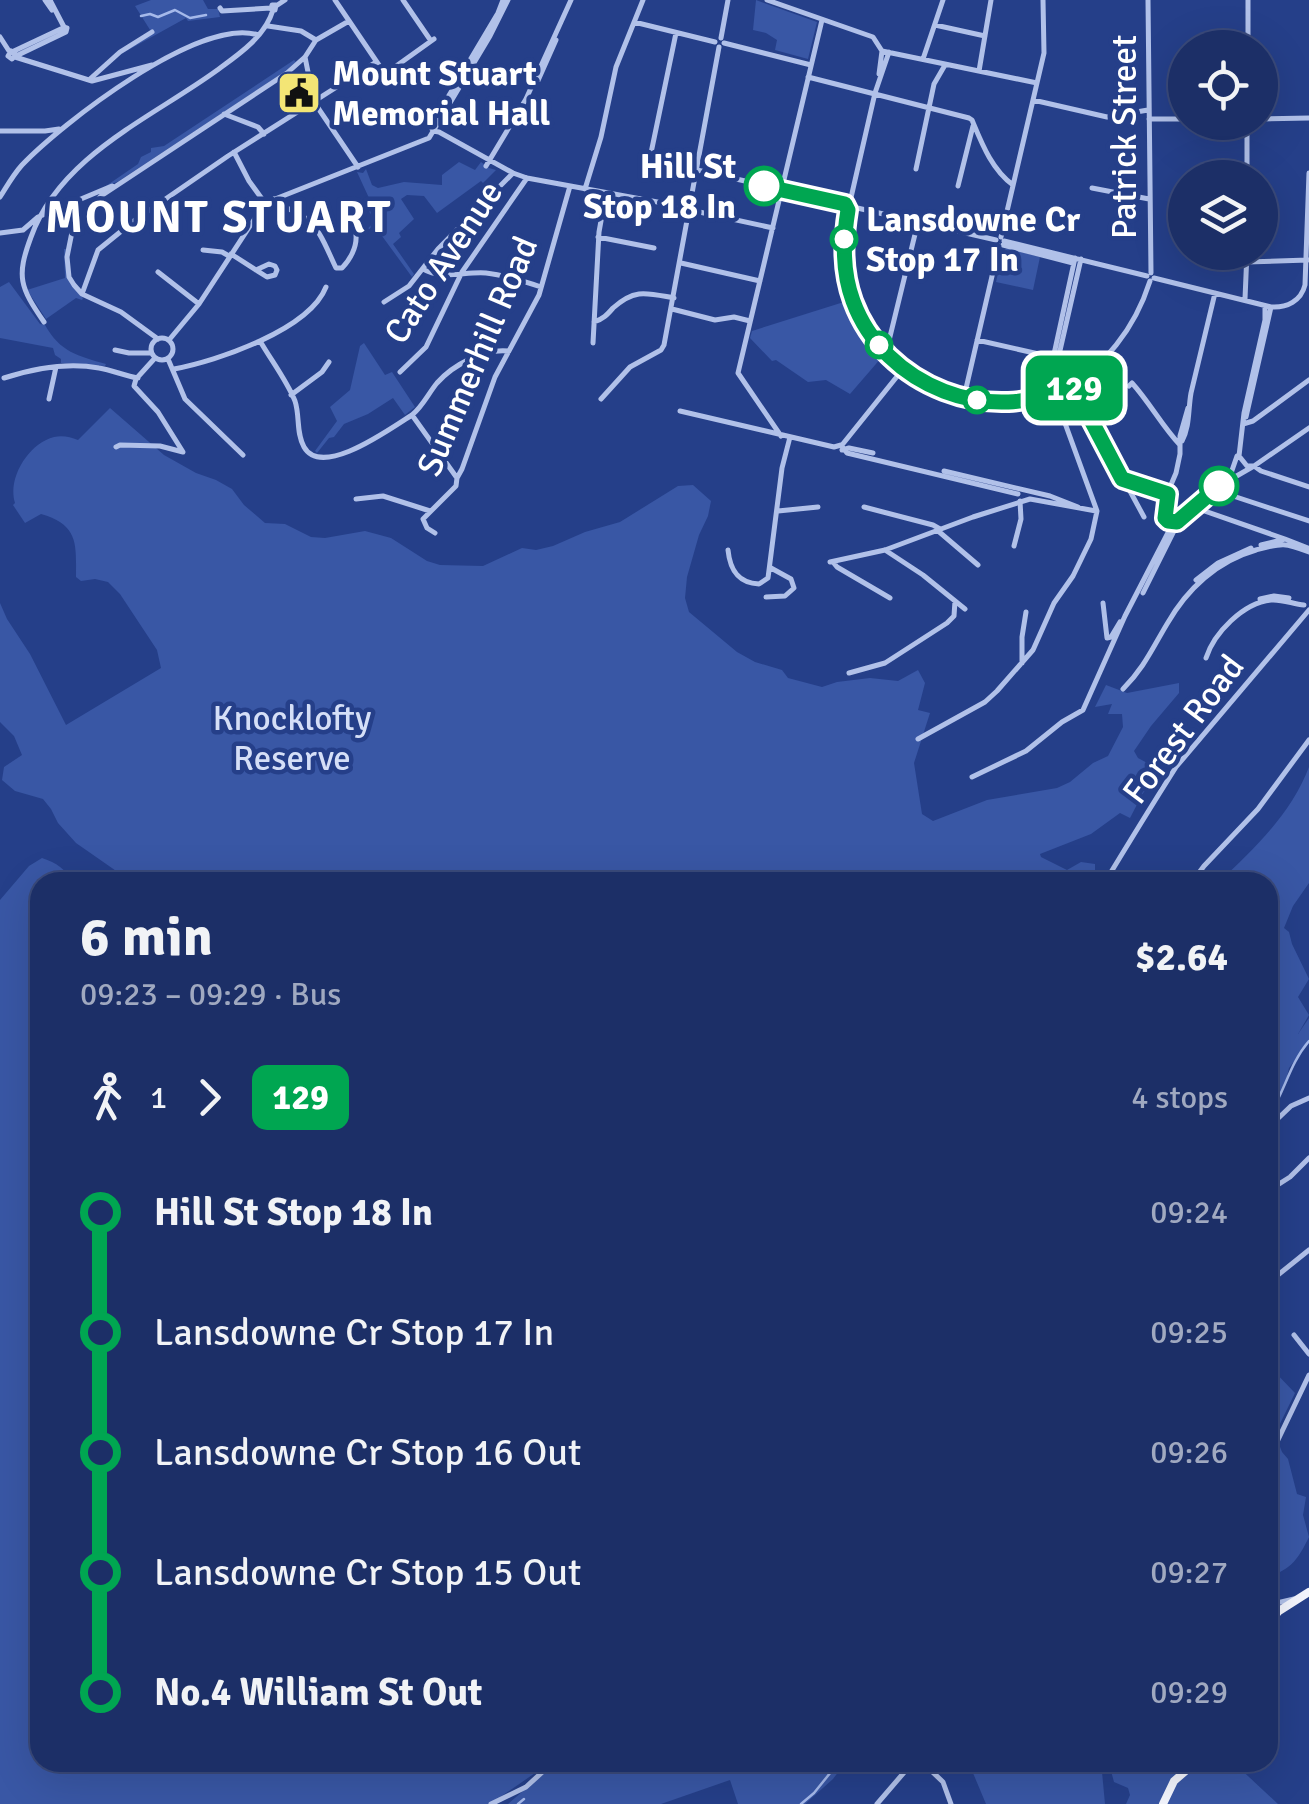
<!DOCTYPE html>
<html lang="en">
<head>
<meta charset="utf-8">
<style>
	:root { --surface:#1c2f67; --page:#25376d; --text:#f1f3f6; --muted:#a0a9c0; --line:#3a4a7b }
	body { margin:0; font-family:Signika,sans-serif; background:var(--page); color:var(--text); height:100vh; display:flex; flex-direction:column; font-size:38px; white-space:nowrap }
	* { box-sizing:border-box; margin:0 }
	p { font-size:32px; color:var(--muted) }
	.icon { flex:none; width:55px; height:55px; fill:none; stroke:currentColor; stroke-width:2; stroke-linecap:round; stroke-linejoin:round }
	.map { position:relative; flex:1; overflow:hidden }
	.sheet { position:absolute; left:30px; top:872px; width:1248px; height:900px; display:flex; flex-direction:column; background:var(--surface); border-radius:30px; box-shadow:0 10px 40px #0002,0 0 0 2px var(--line) }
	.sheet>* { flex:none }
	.badge { padding:0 20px; border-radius:15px; font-size:35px; line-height:65px }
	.controls { position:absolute; left:1168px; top:30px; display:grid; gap:20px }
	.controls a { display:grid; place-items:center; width:110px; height:110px; border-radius:50%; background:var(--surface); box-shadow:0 10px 40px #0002,0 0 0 2px var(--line); font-size:50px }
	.map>.badge { position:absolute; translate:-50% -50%; box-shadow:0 0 0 5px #fff }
	.legs { display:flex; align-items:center; gap:15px; height:110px; padding:0 50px; font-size:32px }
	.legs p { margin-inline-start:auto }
	.summary { display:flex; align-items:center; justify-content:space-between; height:170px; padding:0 50px }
	h1 { font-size:55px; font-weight:700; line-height:75px }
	ul { padding:0 50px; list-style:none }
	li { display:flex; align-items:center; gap:35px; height:120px; font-size:38px }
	li i { display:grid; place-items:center; width:15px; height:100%; margin:0 12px; background:currentColor }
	li i::after { content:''; width:25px; height:25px; margin:-12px; border:8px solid; border-radius:50%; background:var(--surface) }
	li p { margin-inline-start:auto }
	li:first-child i { background:linear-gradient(#0000 50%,currentColor 0) }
	li:last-child i { background:linear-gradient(currentColor 50%,#0000 0) }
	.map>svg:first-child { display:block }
	.green { fill:#3957a5 }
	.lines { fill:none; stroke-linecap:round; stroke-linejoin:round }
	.stream { stroke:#a5b9ea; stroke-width:2.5 }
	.minor { stroke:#b1c1e9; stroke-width:5 }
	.major { stroke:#f4f6fe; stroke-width:8 }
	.line-1-casing { stroke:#fff; stroke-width:22 }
	.line-1 { stroke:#00a651; stroke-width:15 }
	.stop-1-dot { fill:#fff; stroke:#00a651; stroke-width:5 }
	.labels { text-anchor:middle; stroke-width:9; stroke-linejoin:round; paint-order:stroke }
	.poi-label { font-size:35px; font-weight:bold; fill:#fff; stroke:#253f89; text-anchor:start }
	.street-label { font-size:35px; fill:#fff; stroke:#253f89 }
	.stop-label { font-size:35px; font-weight:bold; fill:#fff; stroke:#253f89; text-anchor:end }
	.park-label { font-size:35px; fill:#d5dff7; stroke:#253f89 }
	.district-label { font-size:45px; font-weight:bold; letter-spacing:2.5px; fill:#fff; stroke:#253f89 }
</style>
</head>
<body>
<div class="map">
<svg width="1309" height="1804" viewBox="0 0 1309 1804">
	<rect width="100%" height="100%" fill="#253f89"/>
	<path class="green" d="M151,0H203L208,9H218L220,17L188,21L186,18L121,54L152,33L135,6Z
		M756,0L817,22L808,59L775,50L777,40L766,33L753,30Z
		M294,60L296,62L283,73L119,181L103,188L138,164L141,157L151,152V148L164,146Z
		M459,162L475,170L481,162L489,168L496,170L483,183L481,181L437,213L424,196L407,195L401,199L414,219L399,233L401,237L393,244L414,274L412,277L374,225L360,237L373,223V218L366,206L369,198L357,172L363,173L366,169L372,185L378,188L404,182L442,185V175Z
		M1007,248L1040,257L1033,290L996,282L1003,251Z
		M64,249H66L70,283L83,298L82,300L76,298L46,319L27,290L65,278Z
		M9,282L40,324L45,325C60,352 78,356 106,364L105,366L61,363V359L55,355L53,348L0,338V287Z
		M847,301L864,334L882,357L850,394L826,380L808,382L776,360L772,361L750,338L752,331Z
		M364,343L385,375L392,372L415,407L405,415L393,398L368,414L344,424L334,437L329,438L317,453L315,451L337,421L330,407L350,390L360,346Z
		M110,408L164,455L196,473L216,480L232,489L244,505L265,523L285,524L311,537L325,538L365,531L391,538L427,561L440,565L483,566L522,548L536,550L553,546L585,532L620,522L678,486L693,485L711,501L708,516L699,535L687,577L685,598L689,612L737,652L755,662L782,670L788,678L822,687L837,682L870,678L898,681L918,670L925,683L918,710L930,713L914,763L922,814L933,821L987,800L1057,788L1070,782L1093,763L1108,756L1123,727L1122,714H1108L1112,704L1095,707L1106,685L1127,693L1179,683V693L1151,726L1134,751L1138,758L1164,772L1143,793L1130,818L1120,813L1091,834L1040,854L1041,857L1067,870L1081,862L1095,864V877L1092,882H132L76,843L58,823L51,809L43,799L15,791L2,780L4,767L22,755L14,736L0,722V603L7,619L30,654L66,725L161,668L157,650L120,594L108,582L95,579L81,581L76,577C76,544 79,525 41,514L25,523L13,505L15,503C7,478 29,443 54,437C63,435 70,437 78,440Z
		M1309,767V883L1293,906L1284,928L1289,932L1292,944L1309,979L1298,997L1309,1015L1298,1034L1309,1018V1041L1289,1068L1285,1085L1268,1117V882H1219C1254,849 1291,814 1309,767Z
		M42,858C57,863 65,869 73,882H40V1762L845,1763L833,1779L805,1804H738L730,1780L661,1804H508L539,1777L538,1771L490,1804H0V900L29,866Z
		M1272,1369L1295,1393L1275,1434L1282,1452L1288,1459L1297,1494L1306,1497L1303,1515L1309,1537C1298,1559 1292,1569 1268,1577V1373Z
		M988,1763H1104L1102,1772L1105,1804H986L973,1773L981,1774Z
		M1113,1763H1234L1278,1804H1126L1130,1795L1128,1788L1114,1782L1111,1771Z"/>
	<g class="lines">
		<path class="stream" d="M141,16L150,14L158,17L175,10L190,18L206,15
			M1268,1117C1285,1092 1289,1064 1309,1041
			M518,1804L524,1799
			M801,1804L814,1793L839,1762"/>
		<path class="minor" d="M45,0L52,10
			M50,0L64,27
			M335,0L385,74L434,39
			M403,0L431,41
			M767,0L873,37L882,51L1037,83
			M1148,0L1151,273
			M272,5H276L275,10L271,9Z
			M276,6L285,0
			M220,8L222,11L271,8
			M634,22L715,42
			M935,25L985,36
			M268,26L301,31L316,40
			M0,37L9,51
			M721,38L728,0
			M724,43L811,65
			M1248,48V0
			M11,51L16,55L12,59L8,56Z
			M14,51L65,27
			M16,56L66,32L67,28
			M15,57L92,81L152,65
			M305,57L314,102L358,167
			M923,59L943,0
			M979,71L991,0
			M879,74L882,51
			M808,77L969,118L972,120C982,144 992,170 1013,185
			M90,79L120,52L152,32
			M536,85L556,40
			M1033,100L1107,117L1148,110
			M224,114L258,127L264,134
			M1149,119H1185
			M1260,119L1309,118
			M432,129L435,119L498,13L503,0
			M0,131H45L59,129
			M433,131L439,132L513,173L527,178L690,208
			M234,152L249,181L265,203
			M651,153L676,33
			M486,166L526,99L571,0
			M916,169L934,84L945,65
			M697,170L845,204
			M1247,178V122
			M958,186L973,126
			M1092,188L1149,199
			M585,189L601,137L616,67L643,0
			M0,197C7,186 13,175 22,165C61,124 200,16 258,35
			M274,199C282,208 294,210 304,217C321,229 327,250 336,268H342C350,260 357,247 356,235
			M850,202L875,93L889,52
			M853,207L996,240
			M848,209C844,238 842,265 850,293C875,376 979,428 1060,390C1105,368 1135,328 1150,281
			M690,210L773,228
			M0,233L23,230L38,217L112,186
			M598,237L654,248
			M1001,237L1044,53L1043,0
			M1004,241L1147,276
			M1003,245L1073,263
			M203,250L222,252L229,256
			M231,254L267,277L275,275L277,270L275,266L269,264L256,270
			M1247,262L1308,260
			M681,263L760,281
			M423,269C442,281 465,271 486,273C505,275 523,281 541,287
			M158,272L199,304
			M1154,278L1271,307C1287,308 1301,301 1305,285L1309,173
			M82,294L98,250L135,220L228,156L376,62
			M1245,299L1247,252
			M384,302L409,286L438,249L513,173
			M1265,306V320L1244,413L1239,456L1247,466H1254L1261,471L1309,487
			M672,309L715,320L734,317L750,321
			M44,322C20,287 16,277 31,237C60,156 151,118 216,71C238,55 265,37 273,10
			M594,322C603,319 607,315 613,308C635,288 647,293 674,298
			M151 349a11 11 0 1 1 22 0a11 11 0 1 1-22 0Z
			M158,339L121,312L82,294L74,285L69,277L67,257L72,232L90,207L101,196L287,73L305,57L316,40L349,21
			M169,340L199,304L265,203L429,138L490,36L508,0
			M977,340L1052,357
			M260,341C271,360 287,381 295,401C300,416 296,433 304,447C322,479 391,428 412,415
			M593,343L599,232L606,193
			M115,350L129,353H151
			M886,353L918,222
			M168,359L185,399L243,455
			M174,369C217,361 309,330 326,287
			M400,372L426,347L462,272L527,178
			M4,378C35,368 67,362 99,368C112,370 125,376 138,378
			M1050,384L1053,381L1081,259
			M1072,384L1144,517
			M1129,386L1132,383C1150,403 1162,426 1180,445
			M1052,393L1049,377L1075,258
			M291,395L322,372L329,362
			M964,397L999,246
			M49,399L56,367
			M601,399L630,367L661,350L664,345L719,47
			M680,411L834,447L841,445L847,453L1018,494
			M1246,417L1271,307
			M1243,424L1253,421L1309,380
			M781,436L738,373L822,20
			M1182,441C1190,426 1188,410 1191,393L1215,293
			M842,445L903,369
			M116,447L120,445L160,446L183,452L158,412L134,386L136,379L155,358
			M842,450L849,448L873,453
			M944,471L1050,496L1078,507
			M457,478L412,415C423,406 428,394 437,383C453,365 484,348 509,351
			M1229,479L1237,456
			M1125,480L1167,494
			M1218,488L1224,493L1309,521
			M356,499L383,496L430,511
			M864,507L933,525L940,529
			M1193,507L1285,539
			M778,511L818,507
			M1174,522L1165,518L1167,494L1176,473L1180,454V436L1188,408
			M937,530L978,565
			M435,533L427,528L423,519L456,486L457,478L462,469L495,377L539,295L570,186
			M1261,545L1285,539L1308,548
			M1014,546L1021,519L1020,501
			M728,550C730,570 738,583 759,584L768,578L782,468L790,437
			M885,550L923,575L965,609
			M830,562L885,550L973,517L1030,499L1096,511
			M833,562L837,567L890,598
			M1196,580L1218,563L1251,548
			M1143,593L1177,525
			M766,597L785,596L794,588L791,579L771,568
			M1260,599L1274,596L1289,598
			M1103,603L1107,638L1111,637L1120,622
			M1206,658C1214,633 1243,603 1271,600C1282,599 1293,604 1304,605
			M1022,663V637L1026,612
			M849,673L885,663L947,623L954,616L955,601
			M1123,689C1144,668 1152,649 1167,624C1187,589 1217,561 1256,550C1282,543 1284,542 1309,552
			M918,739L985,702L997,691L1033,650L1054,603L1073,576L1091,539L1097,511L1054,393
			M972,777L1026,751L1062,722L1083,710L1125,616L1172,525L1221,485L1254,466L1309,428
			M1105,882C1128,844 1152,805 1176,767L1309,610
			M1192,882L1204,866L1258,809L1309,740
			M1268,1128L1291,1106L1309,1098
			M1268,1191L1290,1177L1309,1158
			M1268,1283L1309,1250
			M1294,1335L1309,1354
			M1276,1444L1309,1375
			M1268,1605L1294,1599
			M562,1762L571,1767L587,1762
			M922,1762L943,1782L951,1804
			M491,1804L526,1787L549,1766L559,1762
			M877,1804L913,1762"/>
		<path class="major" d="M1268,1624L1279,1611L1309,1592
			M1163,1804L1174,1781L1196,1762"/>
	</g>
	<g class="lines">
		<defs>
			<path id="line-1" d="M764,186L845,204L848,210C843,241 842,271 853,301C884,386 992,429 1072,384L1122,479L1168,494L1165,518L1168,521L1177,522L1219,486"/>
		</defs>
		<use href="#line-1" class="line-1-casing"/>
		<use href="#line-1" class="line-1"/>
	</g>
	<defs>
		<symbol id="civic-square" viewBox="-11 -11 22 22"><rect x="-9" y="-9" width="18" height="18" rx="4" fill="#f3e575" stroke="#253f89"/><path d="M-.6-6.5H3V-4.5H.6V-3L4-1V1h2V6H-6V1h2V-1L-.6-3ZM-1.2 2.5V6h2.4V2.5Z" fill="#111"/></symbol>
	</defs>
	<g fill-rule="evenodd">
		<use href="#civic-square" x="274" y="68" width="50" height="50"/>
	</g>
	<g class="stop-1-dot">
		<circle cx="764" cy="186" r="18"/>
		<circle cx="844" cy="239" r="12"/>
		<circle cx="879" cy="345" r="12"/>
		<circle cx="977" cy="400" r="12"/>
		<circle cx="1219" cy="486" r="18"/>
	</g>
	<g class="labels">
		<g class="poi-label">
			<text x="332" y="85">Mount Stuart<tspan x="332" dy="40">Memorial Hall</tspan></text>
		</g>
		<g class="street-label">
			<text transform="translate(1124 137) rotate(-90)" y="12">Patrick Street</text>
			<text transform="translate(443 262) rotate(-57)" y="12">Cato Avenue</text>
			<text transform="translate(477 356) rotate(-67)" y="12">Summerhill Road</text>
			<text transform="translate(1183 729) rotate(-53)" y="12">Forest Road</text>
		</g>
		<g class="stop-label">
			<text x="736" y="178">Hill St<tspan x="736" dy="40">Stop 18 In</tspan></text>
			<text x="866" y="231" text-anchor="start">Lansdowne Cr<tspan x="866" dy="40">Stop 17 In</tspan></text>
		</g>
		<g class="park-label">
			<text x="292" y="730">Knocklofty<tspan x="292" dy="40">Reserve</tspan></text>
		</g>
		<g class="district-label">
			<text x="219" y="232">MOUNT STUART</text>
		</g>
	</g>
</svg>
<div class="controls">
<a><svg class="icon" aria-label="locate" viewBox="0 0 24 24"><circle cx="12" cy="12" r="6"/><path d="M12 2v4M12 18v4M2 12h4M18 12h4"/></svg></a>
<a><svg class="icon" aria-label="layers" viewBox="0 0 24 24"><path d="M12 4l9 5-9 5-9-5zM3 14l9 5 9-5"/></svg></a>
</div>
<b class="badge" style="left:1074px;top:388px;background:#00a651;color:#fff">129</b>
<section class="sheet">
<div class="summary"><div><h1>6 min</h1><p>09:23 – 09:29 · Bus</p></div><b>$2.64</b></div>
<div class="legs"><svg class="icon" aria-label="walk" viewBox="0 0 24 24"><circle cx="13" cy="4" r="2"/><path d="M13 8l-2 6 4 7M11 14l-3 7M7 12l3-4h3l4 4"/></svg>1<svg class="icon" aria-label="forward" viewBox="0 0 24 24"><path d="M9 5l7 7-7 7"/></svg><b class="badge" style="background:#00a651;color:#fff">129</b><p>4 stops</p></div>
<ul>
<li><i style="color:#00a651"></i><b>Hill St Stop 18 In</b><p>09:24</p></li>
<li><i style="color:#00a651"></i><span>Lansdowne Cr Stop 17 In</span><p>09:25</p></li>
<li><i style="color:#00a651"></i><span>Lansdowne Cr Stop 16 Out</span><p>09:26</p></li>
<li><i style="color:#00a651"></i><span>Lansdowne Cr Stop 15 Out</span><p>09:27</p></li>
<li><i style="color:#00a651"></i><b>No.4 William St Out</b><p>09:29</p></li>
</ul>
</section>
</div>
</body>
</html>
